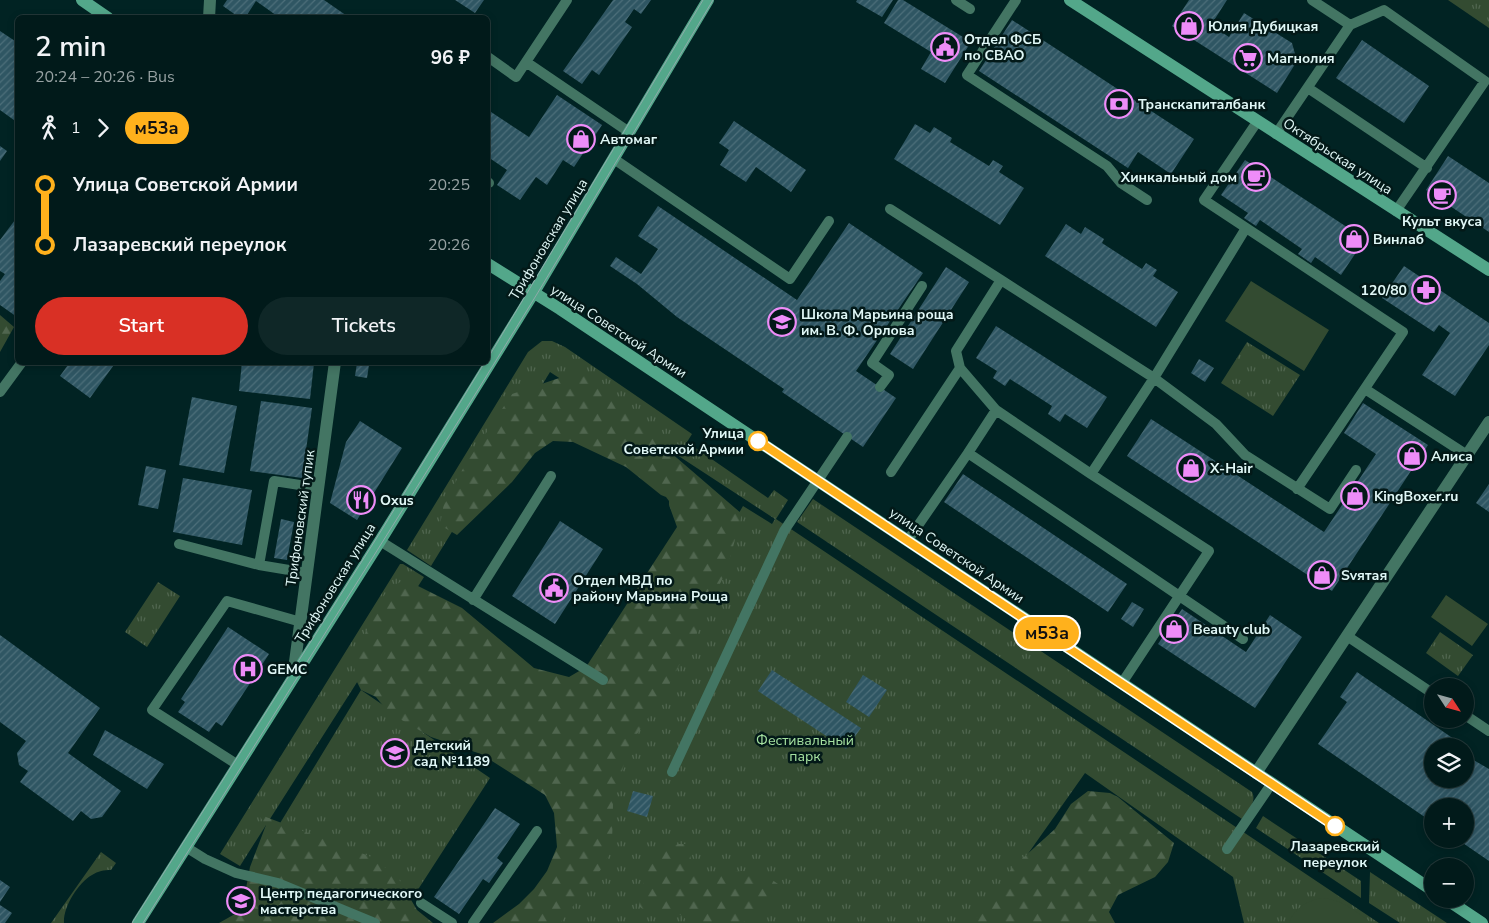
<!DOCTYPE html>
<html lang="en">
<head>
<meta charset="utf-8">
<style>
	:root { --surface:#011a1a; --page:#0f2727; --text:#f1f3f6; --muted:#96a1a2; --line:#233839; --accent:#d93025 }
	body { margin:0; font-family:"Nunito Sans",sans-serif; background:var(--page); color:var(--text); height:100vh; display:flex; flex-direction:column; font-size:19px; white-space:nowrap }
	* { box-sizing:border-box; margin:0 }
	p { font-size:16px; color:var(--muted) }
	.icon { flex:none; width:28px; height:28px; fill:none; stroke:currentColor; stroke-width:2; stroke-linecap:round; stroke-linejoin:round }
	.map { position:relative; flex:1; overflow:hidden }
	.sheet { position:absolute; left:15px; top:15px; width:475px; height:350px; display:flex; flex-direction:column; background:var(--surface); border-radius:8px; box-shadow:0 2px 8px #0003,0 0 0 1px var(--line) }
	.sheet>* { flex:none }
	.badge { padding:0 10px; border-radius:16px; font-size:18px; line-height:32px }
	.needle { width:32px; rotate:126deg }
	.buttons { position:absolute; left:1424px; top:678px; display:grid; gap:10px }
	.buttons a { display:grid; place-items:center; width:50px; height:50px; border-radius:50%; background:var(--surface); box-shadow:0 2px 8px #0003,0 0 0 1px var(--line); font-size:25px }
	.map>.badge { position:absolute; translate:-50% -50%; box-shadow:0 0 0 2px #fff }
	.legs { display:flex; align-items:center; gap:8px; height:55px; padding:0 20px; font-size:16px }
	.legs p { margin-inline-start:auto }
	.overview { display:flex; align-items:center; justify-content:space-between; height:85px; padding:0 20px }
	h1 { font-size:28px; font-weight:600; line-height:38px }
	.button { display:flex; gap:10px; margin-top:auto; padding:10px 20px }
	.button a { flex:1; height:58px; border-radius:30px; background:var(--accent); color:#fff; font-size:20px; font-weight:600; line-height:58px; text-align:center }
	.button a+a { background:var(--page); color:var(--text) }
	ul { padding:0 20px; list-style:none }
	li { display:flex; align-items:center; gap:18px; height:60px; font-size:19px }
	li i { display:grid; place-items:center; width:8px; height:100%; margin:0 6px; background:currentColor }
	li i::after { content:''; width:12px; height:12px; margin:-6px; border:4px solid; border-radius:50%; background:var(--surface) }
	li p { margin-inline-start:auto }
	li:first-child i { background:linear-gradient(#0000 50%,currentColor 0) }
	li:last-child i { background:linear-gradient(currentColor 50%,#0000 0) }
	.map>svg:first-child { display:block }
	.grass { fill:url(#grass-tufts) }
	.forest { fill:url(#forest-firs) }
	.pitch { fill:#334b31 }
	.building { fill:url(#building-hatch) }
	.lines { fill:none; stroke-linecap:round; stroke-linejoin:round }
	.lane { stroke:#437563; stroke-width:10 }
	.street { stroke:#437563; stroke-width:12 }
	.secondary { stroke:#53a78a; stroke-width:12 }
	.tram { stroke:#8faaaa; stroke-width:1 }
	.line-1-casing { stroke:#fff; stroke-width:11 }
	.line-1 { stroke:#ffb11c; stroke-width:8 }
	.stop-1-dot { fill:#fff; stroke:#ffb11c; stroke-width:2.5 }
	.labels { text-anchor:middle; stroke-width:5; stroke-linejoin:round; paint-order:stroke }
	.poi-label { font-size:14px; font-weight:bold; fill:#e0f7f6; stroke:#031918; text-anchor:start }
	.street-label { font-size:14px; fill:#e0f7f6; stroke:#031918 }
	.stop-label { font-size:14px; font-weight:bold; fill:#e0f7f6; stroke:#031918; text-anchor:end }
	.park-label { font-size:14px; fill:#a6e2a1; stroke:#031918 }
</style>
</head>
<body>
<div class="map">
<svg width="1489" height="923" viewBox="0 0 1489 923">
	<defs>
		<pattern id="grass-tufts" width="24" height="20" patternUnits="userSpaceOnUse" patternTransform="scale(1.25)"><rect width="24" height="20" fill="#334b31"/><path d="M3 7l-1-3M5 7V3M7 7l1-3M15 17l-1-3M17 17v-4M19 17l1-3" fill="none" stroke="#50664f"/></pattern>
		<pattern id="forest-firs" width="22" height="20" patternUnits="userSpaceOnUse" patternTransform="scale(1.25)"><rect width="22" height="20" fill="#334b31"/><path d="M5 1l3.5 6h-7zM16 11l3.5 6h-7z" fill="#50664f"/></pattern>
		<pattern id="building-hatch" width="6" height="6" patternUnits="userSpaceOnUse" patternTransform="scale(1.25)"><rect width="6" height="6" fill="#2f5663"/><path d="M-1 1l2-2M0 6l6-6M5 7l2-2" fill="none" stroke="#4d6f7a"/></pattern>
	</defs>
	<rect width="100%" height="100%" fill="#012323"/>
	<path class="grass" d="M1448,0H1489V28Z
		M542,341H552L565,347L692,434L687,442L768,498L774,490L788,500L776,519L1379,923H1244L1233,877L1085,773L979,923H537L655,658L743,506L772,524L775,519L550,372L431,566L407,550L528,352Z
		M1247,342L1300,375L1273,416L1221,383Z
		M813,499L1252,792C1257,802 1248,811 1242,819L797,522Z
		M400,564H403L424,577L240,866L220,854Z
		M158,582L180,596L147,647L125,632Z
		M1440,632L1473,655L1458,676L1426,653Z
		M361,690L490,778L399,919L254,866Z
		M1263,816L1361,881V898L1256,828Z
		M101,852L116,863L111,870C104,870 98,871 92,875C78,883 63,907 64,923H51Z
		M1370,872L1447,923H1400L1369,903Z"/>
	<path class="forest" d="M0,315L14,327L0,352Z
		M571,374L591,377L608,388L670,452L742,514L727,569L701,624L664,694L629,746L613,804L612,844L605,864L560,923H493L519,904L534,889L547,871L557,847L554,813L545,795L481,754L431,737L388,712L376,697L361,690L357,682L353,662L356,652L385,594L400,582L414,584L462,608L534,668L569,677L586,667L677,527L669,505V501L666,497L661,495L626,467L573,442L553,441L535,453L512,482L457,535L440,525L444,503L465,465L512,394Z
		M1088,791L1110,793L1118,797L1174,843L1168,862L1155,877L1118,895L1109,912L1115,923H973L1012,868L1055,829L1071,804Z
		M258,814L369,856L397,876L417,910L433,923H219L242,910L250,867L266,825Z
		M678,844H688L694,875L710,877L740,871L762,873L778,884L779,893L773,901L742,923H691L679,914L646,912L639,906L646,867L660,850Z"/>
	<path class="pitch" d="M1251,281L1329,330L1304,371L1225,321Z
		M1446,595L1488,624L1472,646L1431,617Z
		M1322,898C1342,899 1356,912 1372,923H1289C1294,908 1307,901 1322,898Z"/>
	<path class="building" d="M227,0H324L350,18H280L256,1L245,18H240L223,6Z
		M455,0H484L475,13Z
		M613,0H651L641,14L634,9L625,22L632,27L599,75L592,70L582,84L563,71Z
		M857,0H893L882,17L856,2Z
		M898,0H903L971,42L945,83L921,69L931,52L884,23Z
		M1189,0H1227L1211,25L1229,37L1244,13L1292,43L1297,61L1277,93L1172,26Z
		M1012,20L1194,139L1171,174L1138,152L1128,168L979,71Z
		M0,31L18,43V123L0,110Z
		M1362,40L1429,86L1404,123L1336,78Z
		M557,95L602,125L574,167L563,160L547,185L536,177L520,200L497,185L507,170L488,157V110L529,137Z
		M734,121L806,170L791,192L756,167L746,182L720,165L729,150L719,143Z
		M915,124L930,133L934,127L952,138L950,142L989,166L993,160L1003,166L999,172L1024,188L1000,225L894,159Z
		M0,146L7,151L0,161Z
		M1448,156L1489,183V232L1426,190Z
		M1245,160L1365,239L1341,275L1315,257L1311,263L1298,254L1302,249L1260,220L1256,226L1244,218L1248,213L1221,195Z
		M658,206L797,300L849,223L923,273L856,371L896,398L863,447L782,392L784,389L677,317L637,284L610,266L616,257L641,274L658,249L638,236Z
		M18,216V316L17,317L0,305V281L5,274L0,271V240Z
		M1066,224L1081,234L1085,227L1104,239L1102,243L1142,269L1146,263L1157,270L1153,276L1178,292L1156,327L1045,256Z
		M1404,266L1489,323V345L1455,396L1422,375L1450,333L1439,325L1434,332L1382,298Z
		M946,267L969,282L913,369L890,354Z
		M996,326L1107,397L1087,428L1065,414L1060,422L1048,414L1052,406L1010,379L1005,386L993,378L997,371L976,358Z
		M1199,359L1214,368L1205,382L1191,373Z
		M70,362H116L90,398L60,376Z
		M242,362L314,363L310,399L239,391Z
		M357,363L369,365L367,378L355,376Z
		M192,397L237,406L224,473L179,465Z
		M261,401L312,408L302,478L250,471Z
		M1363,403L1428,445L1332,591L1127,456L1151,419L1324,532L1376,454L1344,433Z
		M360,421L402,448L357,520L330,503L346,442Z
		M146,466L166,470L158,509L138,505Z
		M963,474L1127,584L1108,612L944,502Z
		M183,478L252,490L242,545L173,532Z
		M1489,484V512L1476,503Z
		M281,519L294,522L287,560L274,558Z
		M560,521L603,549L555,624L512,596Z
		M1132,602L1144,609L1133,627L1121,619Z
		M1182,609L1246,652L1270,615L1302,637L1255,708L1158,644Z
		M228,627L269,654L222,726L216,722L209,732L178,712L185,702L181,699Z
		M0,635L100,708L68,753L121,791L102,817L91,819L81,811L73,821L20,782L28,771L19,765L17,753L26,741L0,722Z
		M772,670L861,728L846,749L758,691Z
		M1357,672L1464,746H1432V779H1465V755L1489,769V861L1457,839H1465V806H1432V822L1318,744L1347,702L1340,697Z
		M863,675L887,690L869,717L846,702Z
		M105,730L164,764L147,789L93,755Z
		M633,791L653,796L647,817L627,811Z
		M495,808L520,824L497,858L503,863L489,883L483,879L459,914L434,897Z
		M0,880L10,887L0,902Z
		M0,905L12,913L5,923H0Z"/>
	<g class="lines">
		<path class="lane" d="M956,0L970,9
			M1016,0L967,75L1107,166L1121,183L1147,200
			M1350,25L1384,10L1485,81L1396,211
			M488,57L516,77L567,0
			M526,62L629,132
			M1308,88L1427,168
			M1257,122L1204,200L1403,332L1297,489
			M1276,134L1350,25L1312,0
			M614,159L790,279L829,221
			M488,182L489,183
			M890,209L1001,280
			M960,368L996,410L1091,474L1154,378L1216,424L1245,455L1330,509L1356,470
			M880,387L889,375L872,363L922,286
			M1365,389L1467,455
			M0,392L22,362
			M968,453L996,410
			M891,472L960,368L956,351L1001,280L1154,378L1246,228
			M1091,474L1209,551L1122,683
			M908,540L968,453L1243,639
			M380,541L603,680
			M179,544L259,565
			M307,573L259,565L274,481L319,488
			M473,600L551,476
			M1347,636L1432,693
			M1465,715L1489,731
			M238,765L152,710L227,601L301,622
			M672,772L784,531L847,437
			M1227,849L1272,783
			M185,850L189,849L205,859L236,873L278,883L375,923
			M421,903L452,923
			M473,923L537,831"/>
		<path class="street" d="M209,18L210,0
			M293,677L335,362
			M1256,773L1489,422"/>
		<path class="secondary" d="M82,0L108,18
			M1070,0L1489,270
			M488,264L560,309L1432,890
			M1446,899L1482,923
			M138,923L380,541L534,292L708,0"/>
		<path class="tram" d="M488,358L703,0
			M132,923L376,539L485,362
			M143,923L471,401L537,294L713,0"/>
	</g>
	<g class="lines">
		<defs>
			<path id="line-1" d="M758,441L1335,826"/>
		</defs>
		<use href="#line-1" class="line-1-casing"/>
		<use href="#line-1" class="line-1"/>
	</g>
	<defs>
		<symbol id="shop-ring" viewBox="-11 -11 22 22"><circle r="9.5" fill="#031918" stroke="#ee8cf8" stroke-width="1.5"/><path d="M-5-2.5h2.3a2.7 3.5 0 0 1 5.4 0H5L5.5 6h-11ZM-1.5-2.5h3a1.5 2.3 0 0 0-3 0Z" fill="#ee8cf8"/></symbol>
		<symbol id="civic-ring" viewBox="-11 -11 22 22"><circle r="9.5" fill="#031918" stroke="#ee8cf8" stroke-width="1.5"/><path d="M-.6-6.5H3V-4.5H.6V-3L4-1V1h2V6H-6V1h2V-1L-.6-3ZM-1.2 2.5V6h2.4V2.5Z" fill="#ee8cf8"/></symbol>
		<symbol id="supermarket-ring" viewBox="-11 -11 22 22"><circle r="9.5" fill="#031918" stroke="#ee8cf8" stroke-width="1.5"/><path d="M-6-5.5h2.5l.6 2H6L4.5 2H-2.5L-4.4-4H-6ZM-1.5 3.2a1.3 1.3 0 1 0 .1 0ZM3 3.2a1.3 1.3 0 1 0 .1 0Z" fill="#ee8cf8"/></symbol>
		<symbol id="bank-ring" viewBox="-11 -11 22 22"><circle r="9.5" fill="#031918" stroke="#ee8cf8" stroke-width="1.5"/><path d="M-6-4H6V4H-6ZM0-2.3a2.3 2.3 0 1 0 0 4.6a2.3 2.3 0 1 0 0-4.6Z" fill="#ee8cf8"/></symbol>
		<symbol id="cafe-ring" viewBox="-11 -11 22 22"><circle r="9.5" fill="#031918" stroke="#ee8cf8" stroke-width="1.5"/><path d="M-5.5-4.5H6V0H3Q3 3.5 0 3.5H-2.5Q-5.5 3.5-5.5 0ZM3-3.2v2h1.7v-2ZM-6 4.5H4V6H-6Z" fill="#ee8cf8"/></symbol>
		<symbol id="pharmacy-ring" viewBox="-11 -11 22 22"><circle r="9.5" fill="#031918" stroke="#ee8cf8" stroke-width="1.5"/><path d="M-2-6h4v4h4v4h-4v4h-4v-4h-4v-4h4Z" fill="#ee8cf8"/></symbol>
		<symbol id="school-ring" viewBox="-11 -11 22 22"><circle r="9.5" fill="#031918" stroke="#ee8cf8" stroke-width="1.5"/><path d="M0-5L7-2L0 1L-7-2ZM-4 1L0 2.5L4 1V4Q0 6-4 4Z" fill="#ee8cf8"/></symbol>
		<symbol id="restaurant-ring" viewBox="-11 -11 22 22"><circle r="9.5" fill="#031918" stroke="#ee8cf8" stroke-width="1.5"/><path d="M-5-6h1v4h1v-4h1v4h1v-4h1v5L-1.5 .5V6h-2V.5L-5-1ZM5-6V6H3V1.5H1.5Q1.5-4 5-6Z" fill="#ee8cf8"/></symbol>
		<symbol id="hospital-ring" viewBox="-11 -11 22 22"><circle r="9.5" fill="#031918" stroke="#ee8cf8" stroke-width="1.5"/><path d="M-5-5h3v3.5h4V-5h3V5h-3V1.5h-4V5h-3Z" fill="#ee8cf8"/></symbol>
	</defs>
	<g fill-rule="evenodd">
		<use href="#shop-ring" x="1173" y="10" width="32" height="32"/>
		<use href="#civic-ring" x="929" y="31" width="32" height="32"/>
		<use href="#supermarket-ring" x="1232" y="42" width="32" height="32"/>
		<use href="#bank-ring" x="1103" y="88" width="32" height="32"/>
		<use href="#shop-ring" x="565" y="123" width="32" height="32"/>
		<use href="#cafe-ring" x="1240" y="161" width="32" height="32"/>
		<use href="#cafe-ring" x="1426" y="179" width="32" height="32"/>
		<use href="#shop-ring" x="1338" y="223" width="32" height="32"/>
		<use href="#pharmacy-ring" x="1410" y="274" width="32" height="32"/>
		<use href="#school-ring" x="766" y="306" width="32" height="32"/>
		<use href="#shop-ring" x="1396" y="440" width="32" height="32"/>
		<use href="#shop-ring" x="1175" y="452" width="32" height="32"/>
		<use href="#shop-ring" x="1339" y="480" width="32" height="32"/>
		<use href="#restaurant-ring" x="345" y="484" width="32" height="32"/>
		<use href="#shop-ring" x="1306" y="559" width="32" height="32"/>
		<use href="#civic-ring" x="538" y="572" width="32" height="32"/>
		<use href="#shop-ring" x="1158" y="613" width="32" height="32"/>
		<use href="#hospital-ring" x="232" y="653" width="32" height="32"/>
		<use href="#school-ring" x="379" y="737" width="32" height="32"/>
		<use href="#school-ring" x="225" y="885" width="32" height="32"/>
	</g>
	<g class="stop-1-dot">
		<circle cx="758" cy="441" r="9"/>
		<circle cx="1335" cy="826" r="9"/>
	</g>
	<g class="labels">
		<g class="poi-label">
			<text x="1208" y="31">Юлия Дубицкая</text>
			<text x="964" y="44">Отдел ФСБ<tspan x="964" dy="16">по СВАО</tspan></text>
			<text x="1267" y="63">Магнолия</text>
			<text x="1138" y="109">Транскапиталбанк</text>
			<text x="600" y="144">Автомаг</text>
			<text x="1237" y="182" text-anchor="end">Хинкальный дом</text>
			<text x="1442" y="226" text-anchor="middle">Культ вкуса</text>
			<text x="1373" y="244">Винлаб</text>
			<text x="1407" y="295" text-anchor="end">120/80</text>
			<text x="801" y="319">Школа Марьина роща<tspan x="801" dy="16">им. В. Ф. Орлова</tspan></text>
			<text x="1431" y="461">Алиса</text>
			<text x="1210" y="473">X-Hair</text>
			<text x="1374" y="501">KingBoxer.ru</text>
			<text x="380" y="505">Oxus</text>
			<text x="1341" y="580">Svятая</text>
			<text x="573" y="585">Отдел МВД по<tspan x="573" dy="16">району Марьина Роща</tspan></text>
			<text x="1193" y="634">Beauty club</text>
			<text x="267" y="674">GEMC</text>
			<text x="414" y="750">Детский<tspan x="414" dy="16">сад №1189</tspan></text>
			<text x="260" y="898">Центр педагогического<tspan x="260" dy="16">мастерства</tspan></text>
		</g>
		<g class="street-label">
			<text transform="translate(1338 156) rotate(33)" y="5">Октябрьская улица</text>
			<text transform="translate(548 239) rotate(-59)" y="5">Трифоновская улица</text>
			<text transform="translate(619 331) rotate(33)" y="5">улица Советской Армии</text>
			<text transform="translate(300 518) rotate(-82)" y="5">Трифоновский тупик</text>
			<text transform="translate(957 555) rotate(34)" y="5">улица Советской Армии</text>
			<text transform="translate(335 583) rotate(-58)" y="5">Трифоновская улица</text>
		</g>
		<g class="stop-label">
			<text x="744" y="438">Улица<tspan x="744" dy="16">Советской Армии</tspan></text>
			<text x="1335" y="851" text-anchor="middle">Лазаревский<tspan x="1335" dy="16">переулок</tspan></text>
		</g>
		<g class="park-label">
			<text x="805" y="745">Фестивальный<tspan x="805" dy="16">парк</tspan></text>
		</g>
	</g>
</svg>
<div class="buttons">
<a><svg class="needle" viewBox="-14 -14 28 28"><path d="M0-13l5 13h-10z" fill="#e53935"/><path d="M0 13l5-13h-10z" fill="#96a1a2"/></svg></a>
<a><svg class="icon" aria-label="layers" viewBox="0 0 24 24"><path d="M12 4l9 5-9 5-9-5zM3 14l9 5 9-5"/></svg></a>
<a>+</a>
<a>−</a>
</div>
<b class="badge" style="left:1047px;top:633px;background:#ffb11c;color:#111">м53а</b>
<section class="sheet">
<div class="overview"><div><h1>2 min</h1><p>20:24 – 20:26 · Bus</p></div><b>96 ₽</b></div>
<div class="legs"><svg class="icon" aria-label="walk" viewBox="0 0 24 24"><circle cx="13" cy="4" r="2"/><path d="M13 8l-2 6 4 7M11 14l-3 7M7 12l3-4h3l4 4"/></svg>1<svg class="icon" aria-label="forward" viewBox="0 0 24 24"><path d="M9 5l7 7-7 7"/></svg><b class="badge" style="background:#ffb11c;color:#111">м53а</b></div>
<ul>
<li><i style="color:#ffb11c"></i><b>Улица Советской Армии</b><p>20:25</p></li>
<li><i style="color:#ffb11c"></i><b>Лазаревский переулок</b><p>20:26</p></li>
</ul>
<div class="button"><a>Start</a><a>Tickets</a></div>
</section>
</div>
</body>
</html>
